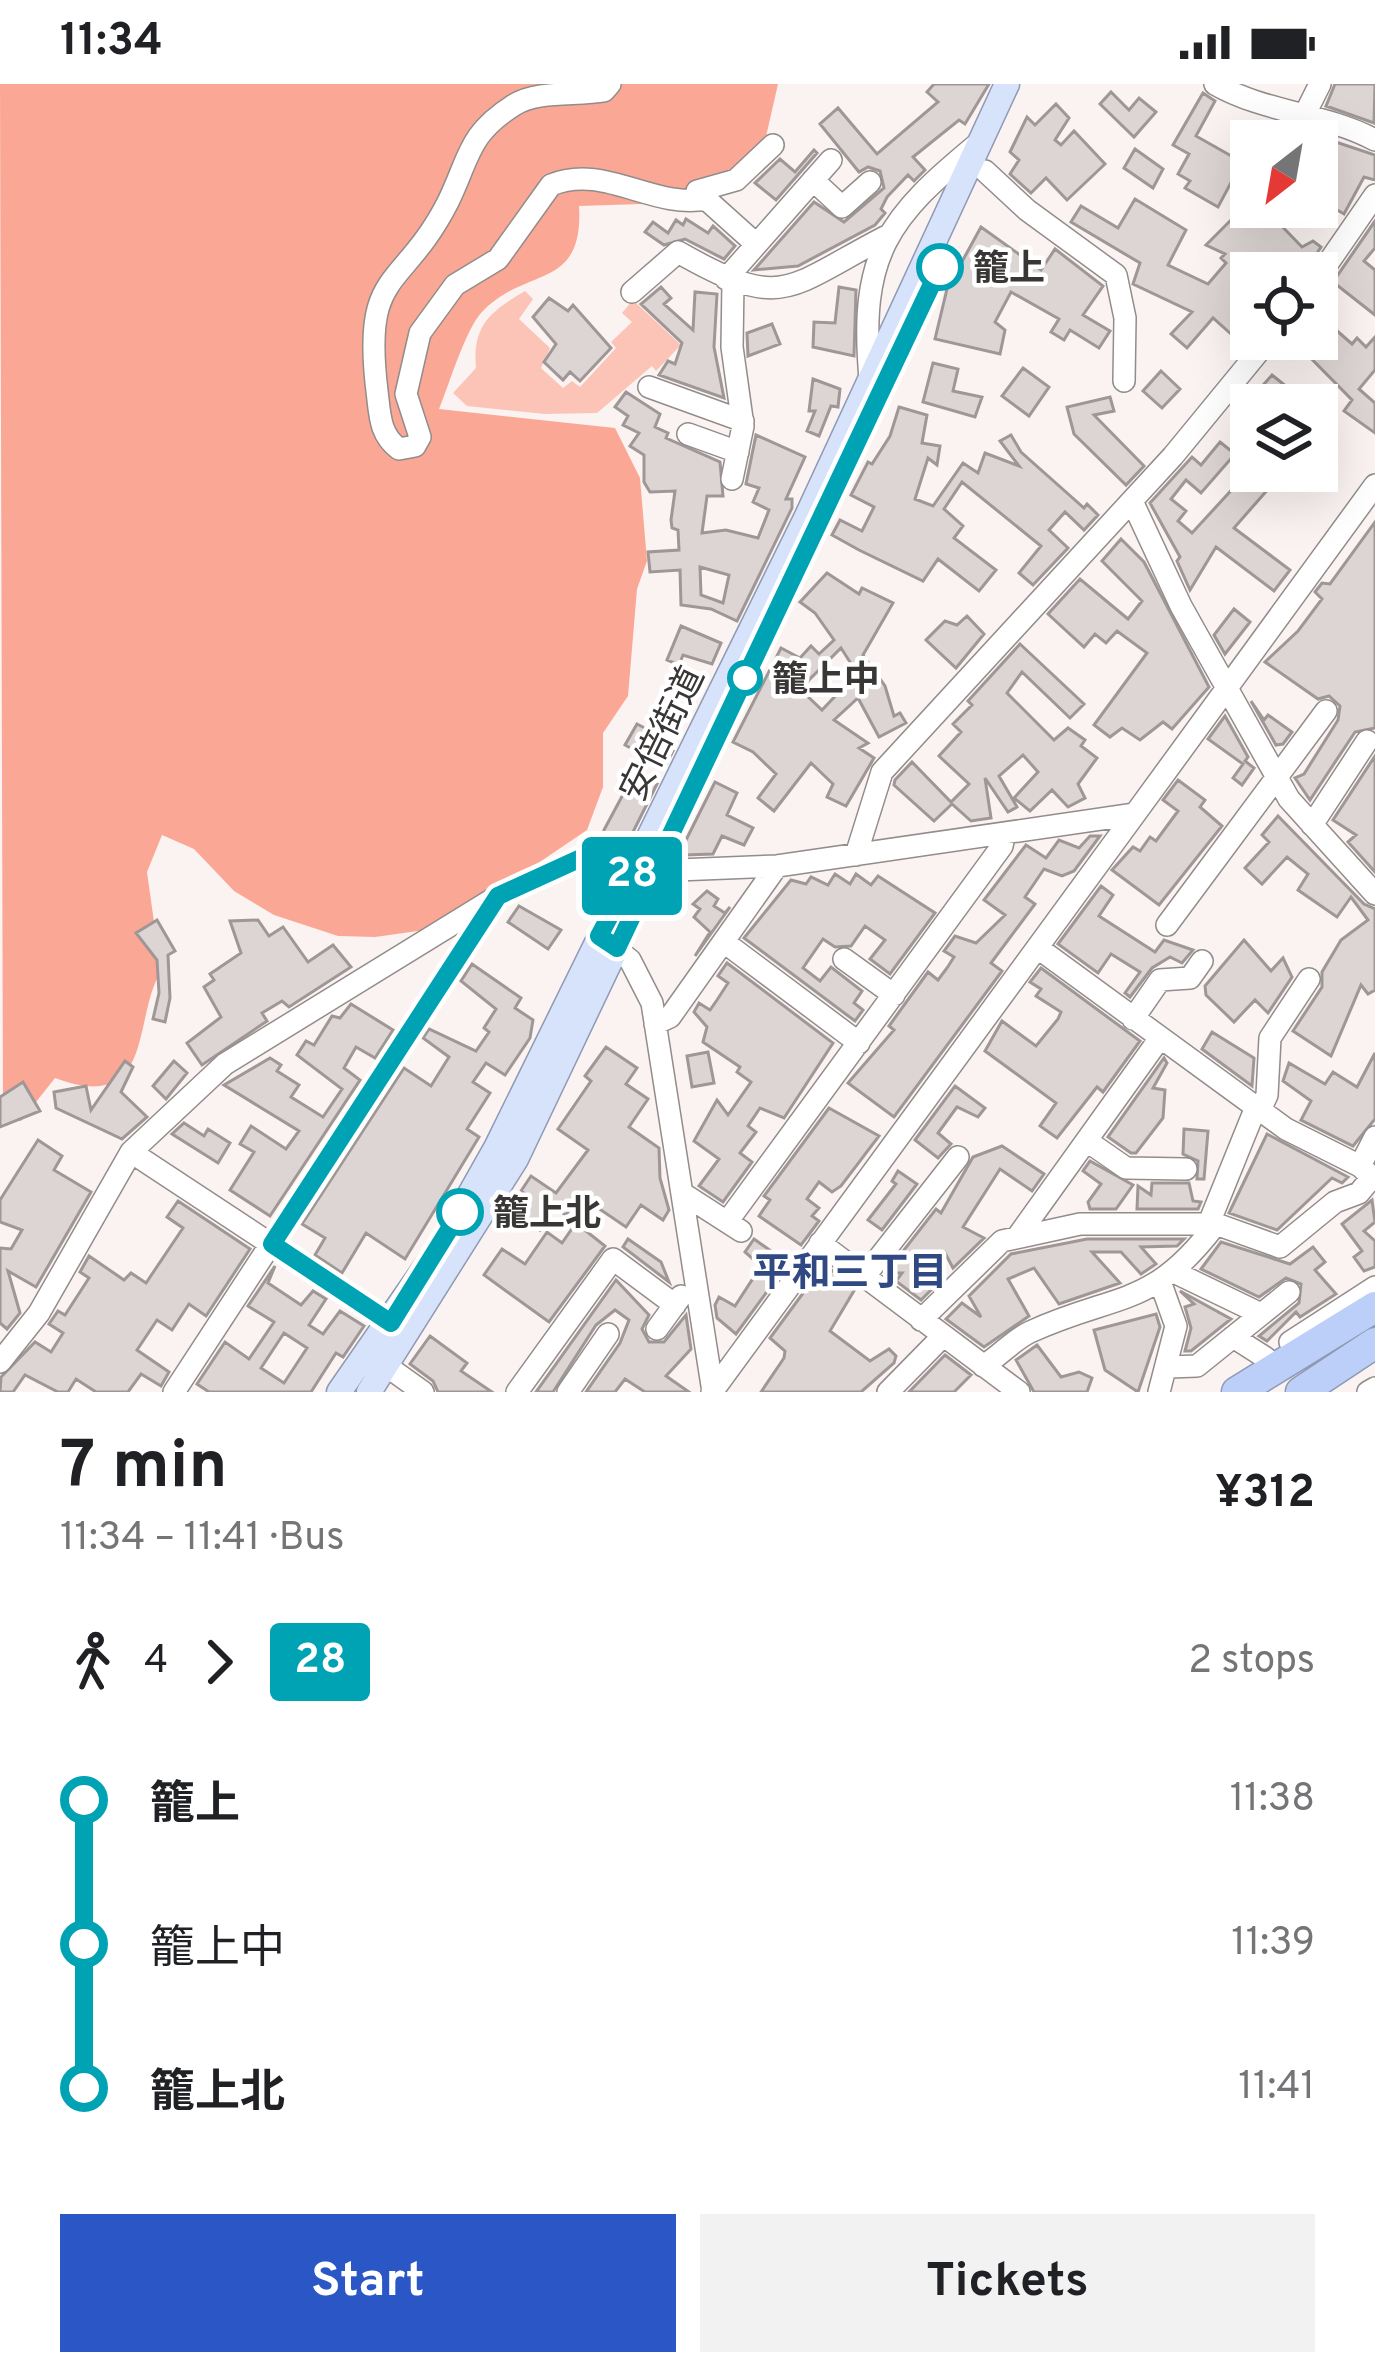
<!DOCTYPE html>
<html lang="en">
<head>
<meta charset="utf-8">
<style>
	:root { --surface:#fff; --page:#f2f2f2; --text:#202124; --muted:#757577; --accent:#2b56c5 }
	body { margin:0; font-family:Overpass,"Noto Sans JP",sans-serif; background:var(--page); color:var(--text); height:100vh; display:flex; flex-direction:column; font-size:45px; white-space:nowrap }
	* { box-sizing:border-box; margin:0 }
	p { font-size:39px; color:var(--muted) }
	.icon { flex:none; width:66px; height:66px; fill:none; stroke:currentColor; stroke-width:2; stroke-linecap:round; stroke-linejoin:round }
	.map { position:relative; height:1308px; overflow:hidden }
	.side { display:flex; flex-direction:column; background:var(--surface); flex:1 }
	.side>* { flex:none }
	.badge { padding:0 24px; border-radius:9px; font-size:42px; line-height:78px }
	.needle { width:78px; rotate:211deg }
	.fabs { position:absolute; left:1230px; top:36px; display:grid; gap:24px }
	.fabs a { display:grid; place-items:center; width:108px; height:108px; border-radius:0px; background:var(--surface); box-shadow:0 12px 48px #0002; font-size:60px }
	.map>.badge { position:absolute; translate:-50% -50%; box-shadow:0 0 0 6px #fff }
	.legs { display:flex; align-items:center; gap:18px; height:132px; padding:0 60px; font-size:39px }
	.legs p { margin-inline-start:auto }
	.headline { display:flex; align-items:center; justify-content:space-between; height:204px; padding:0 60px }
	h1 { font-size:66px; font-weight:700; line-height:90px }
	.cta { display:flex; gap:24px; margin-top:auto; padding:24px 60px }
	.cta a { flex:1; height:138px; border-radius:0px; background:var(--accent); color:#fff; font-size:48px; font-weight:700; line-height:138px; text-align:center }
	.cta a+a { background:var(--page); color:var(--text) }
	ul { padding:0 60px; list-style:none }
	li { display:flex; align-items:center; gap:42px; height:144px; font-size:45px }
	li i { display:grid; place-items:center; width:18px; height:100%; margin:0 15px; background:currentColor }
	li i::after { content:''; width:30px; height:30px; margin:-15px; border:9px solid; border-radius:50%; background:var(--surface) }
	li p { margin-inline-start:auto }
	li:first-child i { background:linear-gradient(#0000 50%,currentColor 0) }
	li:last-child i { background:linear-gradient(currentColor 50%,#0000 0) }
	.status { display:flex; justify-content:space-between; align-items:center; height:84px; padding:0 60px; background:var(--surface); direction:ltr }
	.status svg { height:33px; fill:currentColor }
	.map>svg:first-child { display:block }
	.green { fill:#fbc4b7 }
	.forest { fill:#faa895 }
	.building { fill:#ddd5d4; stroke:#9e9796; stroke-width:3; fill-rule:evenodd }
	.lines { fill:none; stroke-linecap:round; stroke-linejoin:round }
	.minor-casing { stroke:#928c8a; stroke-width:24 }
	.major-casing { stroke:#8e9ab4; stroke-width:27 }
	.highway-casing { stroke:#8e9ab4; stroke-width:33 }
	.minor { stroke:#fff; stroke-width:21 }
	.major { stroke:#d7e2fb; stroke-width:24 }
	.highway { stroke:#bccff8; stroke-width:30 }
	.line-1-casing { stroke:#fff; stroke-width:27 }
	.line-1 { stroke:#00a3b4; stroke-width:18 }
	.stop-1-dot { fill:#fff; stroke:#00a3b4; stroke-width:6 }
	.labels { text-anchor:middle; stroke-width:9; stroke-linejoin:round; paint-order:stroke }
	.stop-label { font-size:36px; font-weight:bold; fill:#393736; stroke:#fff; text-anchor:start }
	.street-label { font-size:36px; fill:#393736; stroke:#fff }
	.neighbourhood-label { font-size:39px; font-weight:bold; fill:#304982; stroke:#fff }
</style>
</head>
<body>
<div class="status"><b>11:34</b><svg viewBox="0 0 49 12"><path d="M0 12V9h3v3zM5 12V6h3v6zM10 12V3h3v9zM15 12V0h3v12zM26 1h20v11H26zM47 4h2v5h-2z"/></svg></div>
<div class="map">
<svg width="1375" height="1308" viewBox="0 0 1375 1308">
	<rect width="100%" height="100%" fill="#fbf3f2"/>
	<path class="green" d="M525,207L533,215L519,235L550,264L541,284L563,304L572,297L580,303L616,264L611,258L632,238L622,229L633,216L681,261L656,287L652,282L597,329L545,330L467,322L453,309L476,284C472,241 491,227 525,207Z"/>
	<path class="forest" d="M0,0H778L759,83L674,119L579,122C584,208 525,181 481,229C465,247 449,301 439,325L615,344L640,394L647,477L637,505L628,612L603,649V703L587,746L500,805L459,823L432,845L375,853L338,852L274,831L234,807L194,765L162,751L147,788L161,888C132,932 156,1032 55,994L21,1037H3Z"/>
	<path class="building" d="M934,0H989L965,40L959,36L913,73L925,86L914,97L908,91L887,113L881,125L885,129L875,141L798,182L754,186L814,118L844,138L884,104L880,87L868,83L859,88L820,40L838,24L877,70L938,18L927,8Z
		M1335,0H1375L1374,39L1326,22Z
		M1111,8L1129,26L1139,14L1156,28L1134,53L1100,20Z
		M1203,9L1215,17L1196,52L1242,78L1218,123L1185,104L1190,97L1178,90L1189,70L1173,61Z
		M1056,20L1069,34L1055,56L1061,61L1074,47L1105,80L1067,116L1046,94L1031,109L1010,90L1019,76L1010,68L1027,33L1035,41Z
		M1294,44L1375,71V96L1364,93L1344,130L1317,114V57H1286Z
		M1135,65L1163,85L1153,104L1124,84Z
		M814,66L817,69L776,116L755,99L780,75L795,88Z
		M1135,115L1186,146L1168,181L1208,200L1226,179L1221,174L1225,170L1206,161L1244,123H1279L1271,131L1302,163L1313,157L1321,163L1304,189H1251V204L1238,219L1248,228L1239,241L1231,250L1213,234L1187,264L1171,250L1192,228L1133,200L1140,179L1071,138L1081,122L1118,144Z
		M686,135L708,149L713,142L735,162L724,175L685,155L664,161L645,148L653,138L668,149L676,136L683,141Z
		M1375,137V164L1364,177L1375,186V231L1333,198Z
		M981,143L1041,186L1055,165L1103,202L1083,231L1110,247L1099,264L1070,246L1064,256L1051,248L1059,235L1011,208L995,238L1005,246L1000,270L935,255L947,205Z
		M661,203L671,214L664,220L693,246L695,208L717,210L714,263L724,314L659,291L668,277L675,280L682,259L641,220Z
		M839,203L856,206L854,272L813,263L814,238L835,239Z
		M549,214L568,227L573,221L611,264L580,297L570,288L563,296L544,278L556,260L533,233Z
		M1327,238L1352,260L1357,254L1366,263L1375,253V286L1359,305L1375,319V349L1344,327L1352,316L1292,255H1317Z
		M772,240L780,260L748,272L747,249Z
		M933,279L958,285L953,307L982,313L975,333L923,318Z
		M1023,284L1049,303L1029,332L1002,312Z
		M1161,287L1180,305L1162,324L1143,307Z
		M1272,291L1287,303L1271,321H1251V334L1235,320L1243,311L1249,317Z
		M813,295L840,305L838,323L831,322L819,352L807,347L815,327H809Z
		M626,308L660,330L655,343L668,349L666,354L720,378L723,412H707L702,449L726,446L758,454L769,426L753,418L759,404L746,400L756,351L805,373L786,415H792V424L737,537L711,525L681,521L680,486L650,488L648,468L679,466L678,446L672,444L671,436L675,407L650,408L644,398V371L630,362L639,349L623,341L628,332L615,323ZM700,483L729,491L723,519L701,511Z
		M1110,313L1114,327L1094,331L1144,382L1126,401L1074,350L1067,323Z
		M899,323L927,331L922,359L940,362L937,381L928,374L915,415L933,422L963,379L978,389L985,369L1019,382L1000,357L1011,351L1021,368L1084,424L1087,420L1098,431L1084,446L1065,428L1049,446L1068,464L1033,501L1019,489L1041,462L962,398L944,425L963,442L954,454L996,486L979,507L938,475L923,497L859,466L832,451L840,436L862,447L874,423L851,411L868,378L872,380L890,352Z
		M1220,358L1235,370L1201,409L1186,396L1171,415L1186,427L1178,437L1192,449L1249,387H1284L1234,444L1290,486L1274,507L1216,463L1190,506L1177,477L1180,473L1150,419L1192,373L1201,381Z
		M1375,438V644L1355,648L1310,716L1295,694L1304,690L1338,636L1340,622L1329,612L1318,615L1265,578L1298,547L1322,515L1315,508L1322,499L1330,500Z
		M1121,455L1144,478L1209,603L1172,645L1163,638L1140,656L1122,644L1110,653L1094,641L1147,569L1117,547L1106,559L1095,550L1084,563L1048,530L1080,495L1128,535L1142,517L1102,477Z
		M827,489L859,510L862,504L893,519L863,571L885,602L894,632L900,629L906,639L879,653L858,614L834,636L868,659L859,664L874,674L846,722L827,713L833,700L811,679L774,727L758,714L776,690L753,668L733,658L781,564L800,574L811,562L819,570L834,556L815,529L800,518ZM841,564L857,589L822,626L800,605Z
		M1234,525L1250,538L1225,570L1214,551Z
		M967,532L984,550L956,584L926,556L945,537L957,541Z
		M681,542L721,559L712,580L683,571L679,581L667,576Z
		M1020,560L1084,620L1070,634L1022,588L1007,609L1054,656L1068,644L1085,656L1081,662L1097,674L1078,700L1085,714L1068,723L1052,706L1030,727L1014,714L1038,688L1023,671L999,692L1017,723L1008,728L985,694L991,734L971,737L952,720L934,737L894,701L895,696L912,678L951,718L969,700L939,672L961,648L953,640L972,621L968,617Z
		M1251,617L1264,636L1268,631L1292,648L1283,660L1276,661Z
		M1225,632L1248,673L1245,677L1254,684L1242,701L1233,694L1243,680L1208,655Z
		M637,640L666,655L662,662L673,667L665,683L625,661Z
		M1375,672V788L1348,758L1356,751L1333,736Z
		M634,690L657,700L624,766L604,757V746Z
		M1178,696L1205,716L1200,723L1222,742L1159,821L1112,786L1133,763L1140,767L1150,753L1156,757L1178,727L1163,716Z
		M715,698L737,709L727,731L753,744L744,761L722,752L713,770L685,771L680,768Z
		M1278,732L1364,820L1375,825V906L1368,910L1361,901L1331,972L1293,947L1322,903V888L1341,856L1368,836L1351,813L1337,833L1298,806L1308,790L1287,773L1262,800L1245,784L1269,758L1262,751Z
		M1090,752H1100L1074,787L1062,792L1044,785L1025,813L1035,820L991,879L1002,887L894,1033L848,999L894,946L889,942L928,888L938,896L947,884L954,873L944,867L955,852L976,859L1005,831L984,816L1026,761L1046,774L1059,756L1079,764Z
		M835,790L850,800L856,790L871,801L878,792L935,829L890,890L870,875L885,856L865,842L851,862L835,863L823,855L803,884L820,897L831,883L862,907L854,919L863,926L855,937L744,854L791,796L806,800L811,793L828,801Z
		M1101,802L1113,811L1099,832L1155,868L1164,856L1193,866L1182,879L1170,873L1152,884L1130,913L1125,909L1140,888L1111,870L1098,889L1058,860Z
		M707,807L718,815L714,822L725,829L730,823L695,872L710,848L694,833L700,825L693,820Z
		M519,822L561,846L548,865L508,838Z
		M157,836L175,867L168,871L170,914L165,938L153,935L159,909L157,876L136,849Z
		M258,836L269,852L283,843L308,878L333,861L351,883L289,923L282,917L262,929L267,937L202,981L187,959L221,933L204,903L214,896L210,890L241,869L230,837Z
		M1244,856L1271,887L1283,874L1292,893L1268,929L1255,916L1234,938L1206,911L1205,902Z
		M727,879L833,959L784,1034L760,1024L748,1042L756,1048L740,1069L752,1078L723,1118L699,1102L719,1075L694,1057L717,1016L728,1031L751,998L737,988L740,983L703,958L707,943L694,928L699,919L710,926L717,916L728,899L718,892Z
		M472,880L521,914L515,924L533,936L530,954L505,991L486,979L473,998L490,1009L467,1045L479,1053L405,1175L366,1149L342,1189L315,1171L325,1154L302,1140L404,984L431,1002L449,973L423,954L429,945L476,967L489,948L484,944L496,925L461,897Z
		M1041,884L1140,957L1103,1008L1097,1003L1057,1054L1040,1042L1056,1019L985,967L1002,937L1036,962L1058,935L1061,928L1036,912L1041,905L1030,898Z
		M351,920L393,946L375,974L356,963L344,984L360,996L270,1132L230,1106L254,1068L240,1060L251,1042L286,1065L299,1047L224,1001L270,974L281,981L277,987L299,1001L291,1013L323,1033L342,1005L297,971L306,957L314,961L332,932L340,934Z
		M1212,948L1254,974L1252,1002L1202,965Z
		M606,963L637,984L626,1000L648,1015L629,1043L659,1064L660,1094L669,1126L663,1136L641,1121L626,1143L579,1111L566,1131L555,1124L540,1146L521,1131L530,1113L521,1107L531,1092L556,1109L588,1066L558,1045L591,997L585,992Z
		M708,968L714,999L692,1003L687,972Z
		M1375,969V1035L1353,1062L1301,1036L1311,1017L1283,997L1289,979L1325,1000L1333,988L1357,1003Z
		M1164,974L1167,979L1153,1004L1165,1006L1163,1034L1136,1069H1131L1108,1053Z
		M125,977L133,983L121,1008L147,1033L122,1055L56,1024L54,1008L86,1002L91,1026Z
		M174,977L187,989L166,1015L153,1002Z
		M23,998L40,1027L0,1043V1013Z
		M955,1002L985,1024L978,1033L957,1023L938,1049L951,1060L938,1074L915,1056Z
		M829,1024L879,1052L841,1102L832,1108L819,1098L807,1115L819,1124L812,1132L819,1137L801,1161L759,1132L770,1116L764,1112Z
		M184,1039L204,1052L208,1045L230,1059L218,1079L172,1050Z
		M1184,1045L1208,1047L1204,1095H1197L1198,1077L1183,1070Z
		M1267,1050L1348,1093L1342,1099L1332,1094L1277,1146L1229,1129Z
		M38,1056L62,1072L54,1086L91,1108L36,1203L8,1187L20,1229L7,1245L0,1239V1164L11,1165L22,1146L0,1138V1116Z
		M1002,1062L1044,1090L1032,1107L1000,1085L963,1143L984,1154L953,1184L945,1169L925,1193L936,1201L921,1216L896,1197L902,1189H886L936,1125L941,1129L973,1073Z
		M1090,1077L1133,1101L1116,1125H1090L1088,1118L1101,1100L1083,1087Z
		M898,1087L917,1100L882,1146L868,1136L896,1100L892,1097Z
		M1152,1099H1189L1193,1117L1201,1118L1198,1125H1137L1138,1102L1151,1111Z
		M1372,1116L1375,1138L1364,1147L1375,1157V1183L1364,1187L1354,1173L1362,1167L1342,1140Z
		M178,1117L250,1165L206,1232L189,1220L172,1246L157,1236L137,1266L169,1288L161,1302L141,1290L128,1308H96L76,1295L68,1308H58L25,1291L13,1308H0L1,1293L35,1258L51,1268L63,1249L49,1240L58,1227L65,1231L89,1194L80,1188L89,1172L124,1196L131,1189L146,1199L183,1144L167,1133Z
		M576,1139L605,1162L549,1238L484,1191L502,1165L525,1180L547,1148L562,1159Z
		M628,1155L661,1178L669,1198L623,1163Z
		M754,1155L788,1179L736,1250L717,1234L715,1221L719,1213L735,1222L761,1182L745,1168Z
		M1087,1155H1184L1177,1162L1141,1163L1156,1180L1141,1190L1121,1168H1092L1120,1199L1059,1220L1034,1184L1008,1195L1029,1232L984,1263L946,1235L962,1219L981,1233L969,1212L1011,1170Z
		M1221,1158L1290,1180L1313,1163L1325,1178L1315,1186L1336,1210L1300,1233L1296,1228L1267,1257L1259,1252L1299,1219L1301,1200L1286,1194L1259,1213L1201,1185Z
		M275,1182L268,1199L301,1221L313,1207L326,1215L309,1241L323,1250L340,1227L364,1242L343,1273L336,1269L311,1308H209L197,1300L225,1258L249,1275L274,1238L248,1222ZM284,1249L307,1264L284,1299L261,1284Z
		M829,1184L855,1205L830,1247L870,1277L889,1265L896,1272L894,1279L861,1308H761L784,1274L785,1267L770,1254L809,1201L814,1204Z
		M616,1196L649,1231L642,1245L649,1258H664L686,1231L691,1265L666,1292L689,1308H645L625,1295L615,1308H586L620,1259L629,1236L615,1226L596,1241L553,1308H536Z
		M1180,1207L1231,1235L1191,1267H1185L1191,1244L1185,1223L1194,1220Z
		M1156,1230L1160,1243L1138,1308L1105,1286L1094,1246Z
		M430,1252L467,1279L461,1287L492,1308H438L433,1297L410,1280Z
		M1037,1261L1061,1293L1079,1288L1092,1294L1087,1308H1034L1016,1276Z
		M945,1271L971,1291L954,1308H909Z"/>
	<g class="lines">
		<defs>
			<path id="minor" d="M610,0L604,7C576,12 538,6 514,21C467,51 470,73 448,118C402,208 362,183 377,307C380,330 379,350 399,365L415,362L420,353L406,310L420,249L455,201L498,175L551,101C604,79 652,125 706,115
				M1215,0C1266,29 1324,29 1375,56
				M1304,32L1320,0
				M985,87L1027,126L1116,191L1125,234L1124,297
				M813,96L842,123L870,98
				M756,160L697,107L736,96L773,61
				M726,195L831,76
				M1317,195L1375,111
				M632,208L678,168C784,228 785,205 885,153
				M870,295C859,170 887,134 980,58
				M649,303L743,337
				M688,350L738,368
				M732,395L743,342L732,263L733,198
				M1132,417L1181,522L1289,715L1375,810
				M1312,741L1367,657
				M856,771L882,688L1173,372L1269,255
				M653,787L777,782L1135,730L1375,401
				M1167,841L1326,627
				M605,856L630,876L652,919L713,1308
				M724,858L859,959
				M1038,864L1286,1045L1360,1082L1375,1096
				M844,875L894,911
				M1133,935L1160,896L1190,894L1202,877
				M655,940L670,933L777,782
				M1260,1026L1267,1011L1270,954L1309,895
				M1087,1057L1126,1084L1186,1085
				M131,1068L401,1246
				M1360,1082L1375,1053
				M682,1109L741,1147
				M727,1138L1002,762L1005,749
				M1209,1139L1256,1023
				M1018,1152L1160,954
				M820,1159L1019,1308
				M1176,1189L1261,1230
				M864,1193L958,1073
				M921,1236L1002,1157L1080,1140H1216
				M657,1245L681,1212
				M1233,1253L1266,1274
				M1290,1258L1375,1203
				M0,1278L39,1229L131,1068L225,980L498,812L592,768L634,787
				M983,1282C1000,1272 1013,1256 1030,1248C1117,1208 1151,1226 1216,1140L1280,1163L1335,1118L1359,1109L1372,1093
				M388,1283L423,1308
				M1169,1283L1197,1282L1289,1208
				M174,1308L495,817
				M517,1308L613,1175L675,1221
				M568,1308L608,1250
				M712,1308L1135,730
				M888,1308L943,1252
				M1159,1308L1176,1242L1161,1200
				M1368,1308L1375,1304"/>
			<path id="major" d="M339,1308L443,1158L496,1064L807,432L1007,0
				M369,1308L516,1075L665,762"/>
			<path id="highway" d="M1237,1308L1375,1223
				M1301,1308L1375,1259"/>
		</defs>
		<use href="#minor" class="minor-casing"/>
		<use href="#major" class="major-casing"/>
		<use href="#highway" class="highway-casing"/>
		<use href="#minor" class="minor"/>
		<use href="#major" class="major"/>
		<use href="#highway" class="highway"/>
	</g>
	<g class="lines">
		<defs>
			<path id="line-1" d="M460,1128L391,1239L272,1160L498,812L592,769L634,787L599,852L617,864L940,183"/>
		</defs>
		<use href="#line-1" class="line-1-casing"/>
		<use href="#line-1" class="line-1"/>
	</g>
	<g class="stop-1-dot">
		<circle cx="940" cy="183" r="21"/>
		<circle cx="745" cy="594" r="15"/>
		<circle cx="460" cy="1128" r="21"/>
	</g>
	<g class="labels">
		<g class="stop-label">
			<text x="973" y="196">籠上</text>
			<text x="772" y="607">籠上中</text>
			<text x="493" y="1141">籠上北</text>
		</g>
		<g class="street-label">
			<text transform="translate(661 649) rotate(-64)" y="13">安倍街道</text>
		</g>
		<g class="neighbourhood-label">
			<text x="850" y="1201">平和三丁目</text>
		</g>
	</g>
</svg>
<div class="fabs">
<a><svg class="needle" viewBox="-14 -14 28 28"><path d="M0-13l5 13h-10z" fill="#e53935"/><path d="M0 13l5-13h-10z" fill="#757577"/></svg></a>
<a><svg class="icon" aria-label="locate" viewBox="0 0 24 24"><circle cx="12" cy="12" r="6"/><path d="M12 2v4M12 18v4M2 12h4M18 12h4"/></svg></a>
<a><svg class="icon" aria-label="layers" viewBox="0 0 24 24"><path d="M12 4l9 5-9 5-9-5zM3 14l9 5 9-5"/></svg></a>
</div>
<b class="badge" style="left:632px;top:792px;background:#00a3b4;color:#fff">28</b>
</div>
<section class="side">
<div class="headline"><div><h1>7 min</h1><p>11:34 – 11:41 · Bus</p></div><b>¥312</b></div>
<div class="legs"><svg class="icon" aria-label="walk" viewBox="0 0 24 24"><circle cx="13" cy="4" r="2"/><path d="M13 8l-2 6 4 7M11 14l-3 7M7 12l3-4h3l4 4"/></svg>4<svg class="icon" aria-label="forward" viewBox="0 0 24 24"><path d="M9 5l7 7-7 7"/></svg><b class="badge" style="background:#00a3b4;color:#fff">28</b><p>2 stops</p></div>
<ul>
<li><i style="color:#00a3b4"></i><b>籠上</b><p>11:38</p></li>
<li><i style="color:#00a3b4"></i><span>籠上中</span><p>11:39</p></li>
<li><i style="color:#00a3b4"></i><b>籠上北</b><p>11:41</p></li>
</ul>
<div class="cta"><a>Start</a><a>Tickets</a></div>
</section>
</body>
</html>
